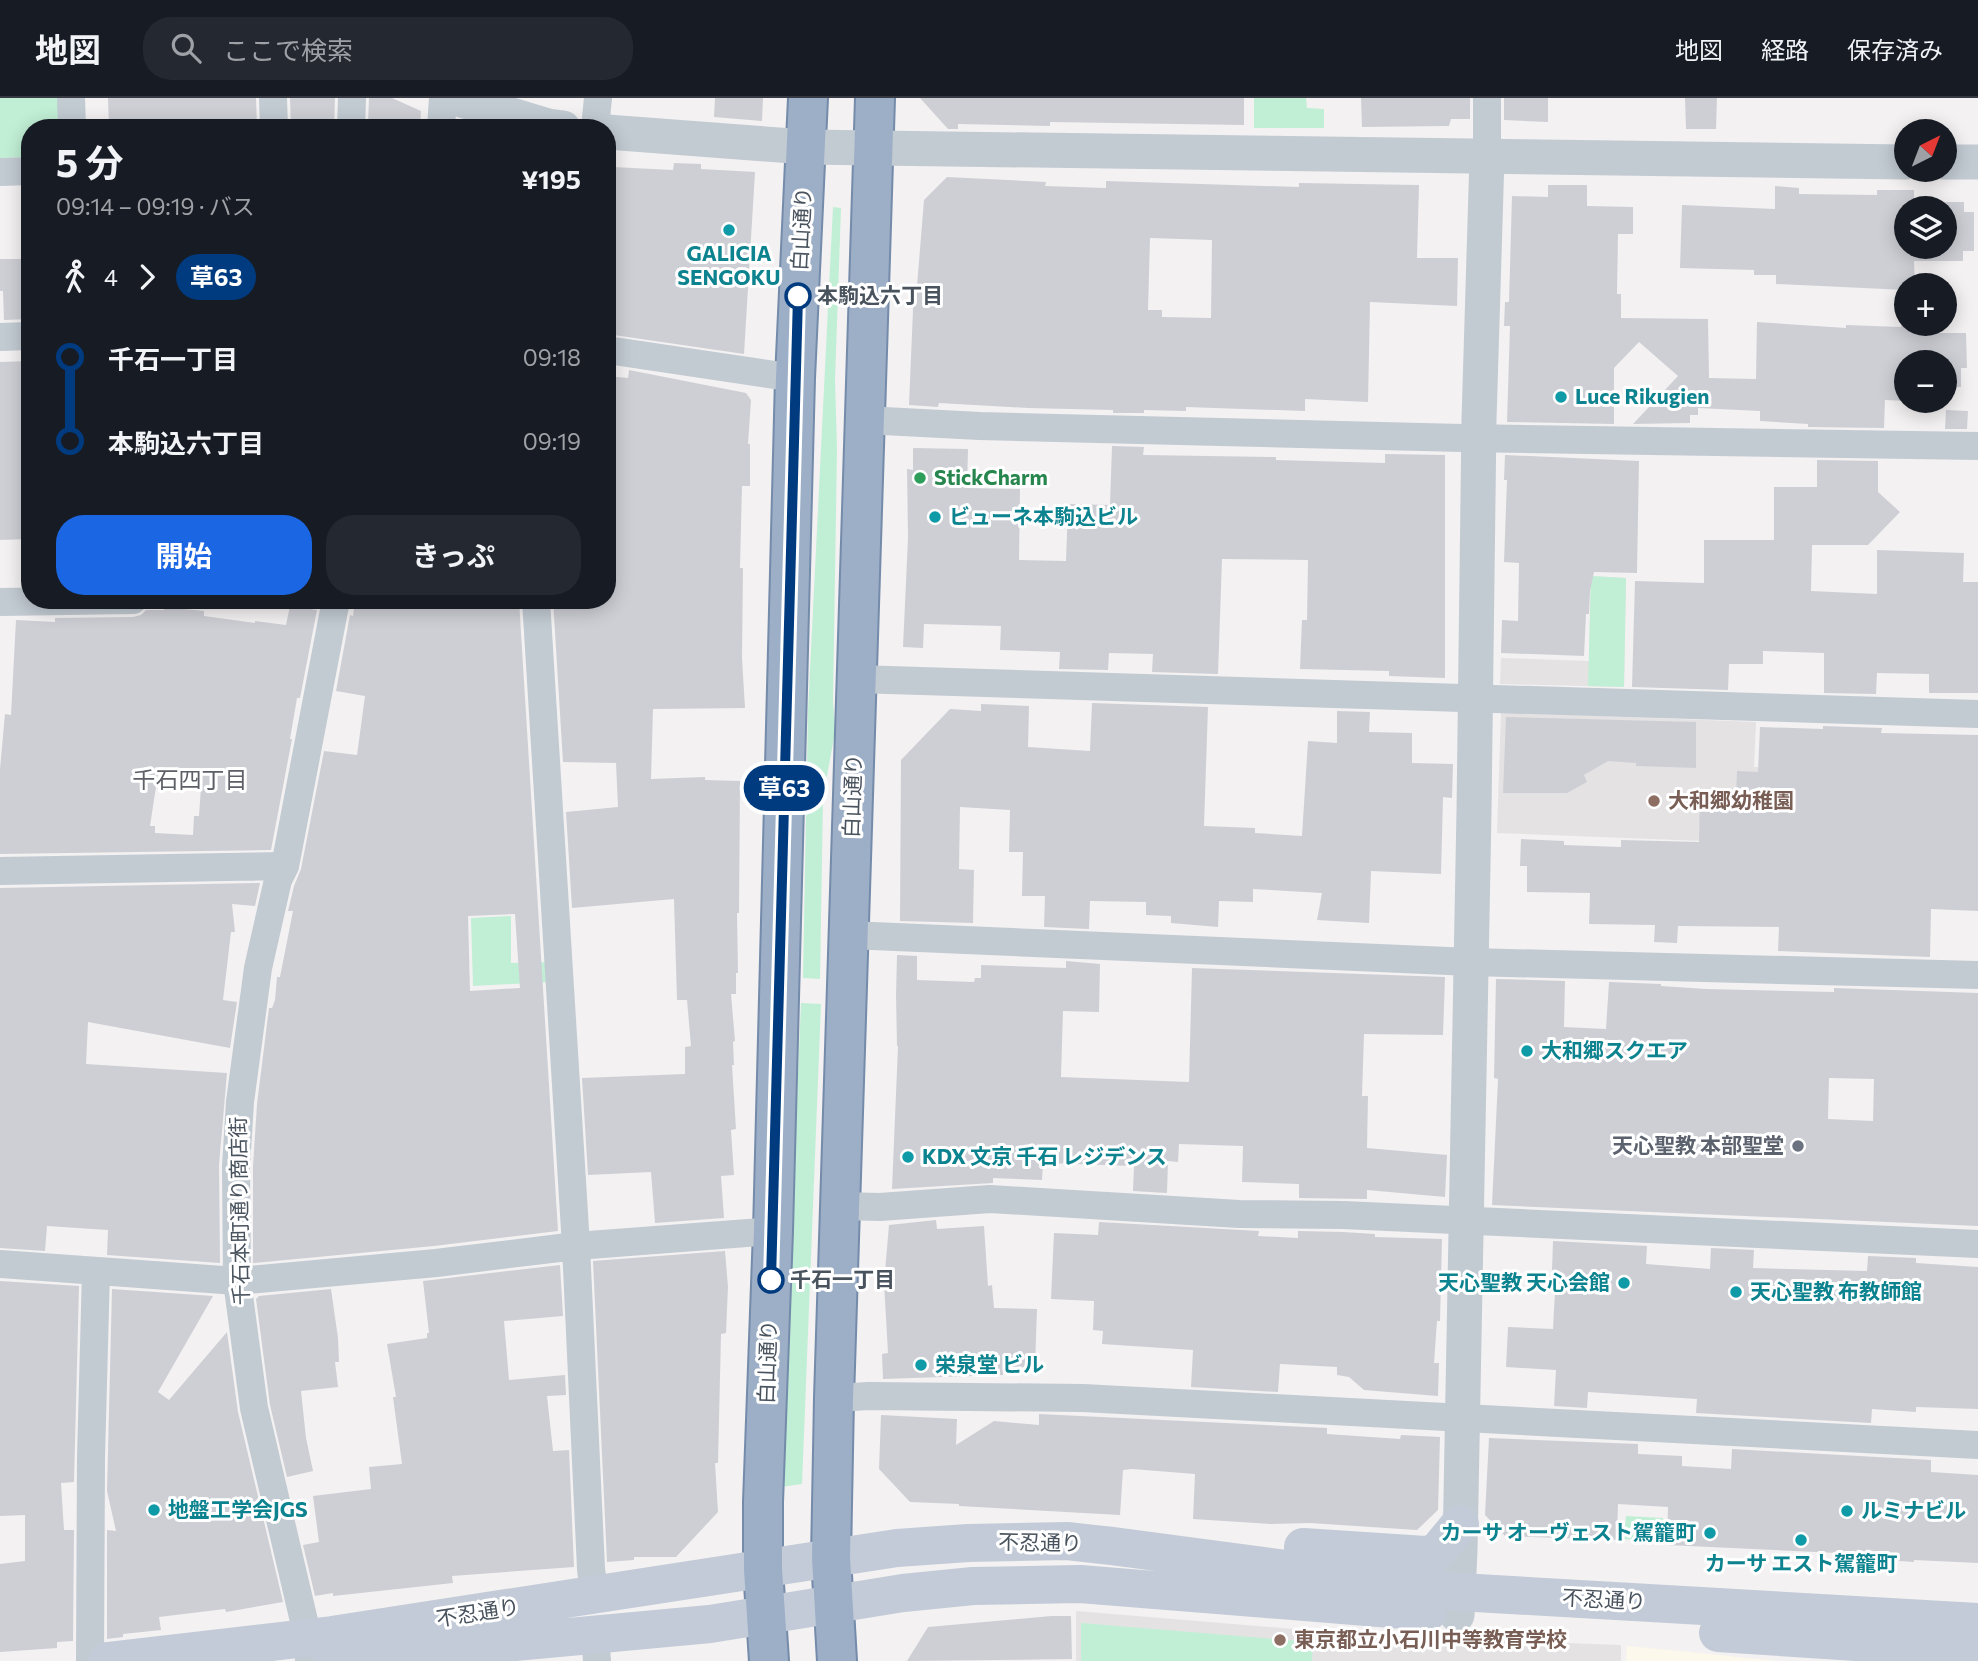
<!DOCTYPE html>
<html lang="ja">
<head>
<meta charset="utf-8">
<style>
	:root { --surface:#171b24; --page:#242831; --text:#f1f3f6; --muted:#9ea1a6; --line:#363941; --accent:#1b66e3 }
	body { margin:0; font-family:Commissioner,"Noto Sans JP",sans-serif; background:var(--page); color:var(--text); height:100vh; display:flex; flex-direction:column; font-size:26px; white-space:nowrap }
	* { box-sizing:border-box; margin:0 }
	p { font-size:23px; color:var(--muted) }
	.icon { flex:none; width:38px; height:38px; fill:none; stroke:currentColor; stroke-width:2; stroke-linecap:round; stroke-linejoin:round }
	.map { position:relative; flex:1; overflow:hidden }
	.sheet { position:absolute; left:21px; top:21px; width:595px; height:490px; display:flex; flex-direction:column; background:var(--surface); border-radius:28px; box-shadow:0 4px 18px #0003 }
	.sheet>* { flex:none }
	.badge { padding:0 14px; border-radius:23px; font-size:24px; line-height:46px }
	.needle { width:46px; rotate:42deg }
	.controls { position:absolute; left:1894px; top:21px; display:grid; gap:14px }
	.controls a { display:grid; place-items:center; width:63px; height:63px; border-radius:50%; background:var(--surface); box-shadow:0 4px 18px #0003; font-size:35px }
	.map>.badge { position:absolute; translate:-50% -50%; box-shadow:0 0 0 4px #fff }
	.legs { display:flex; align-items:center; gap:10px; height:77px; padding:0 35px; font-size:23px }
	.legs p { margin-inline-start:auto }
	.overview { display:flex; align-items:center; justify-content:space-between; height:119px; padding:0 35px }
	h1 { font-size:38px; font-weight:700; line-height:52px }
	.cta { display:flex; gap:14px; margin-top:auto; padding:14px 35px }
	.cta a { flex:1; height:80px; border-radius:28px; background:var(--accent); color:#fff; font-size:28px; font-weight:700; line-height:80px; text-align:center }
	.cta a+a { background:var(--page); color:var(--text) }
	ul { padding:0 35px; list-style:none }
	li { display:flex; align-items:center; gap:24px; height:84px; font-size:26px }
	li i { display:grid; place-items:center; width:10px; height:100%; margin:0 9px; background:currentColor }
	li i::after { content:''; width:18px; height:18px; margin:-9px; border:5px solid; border-radius:50%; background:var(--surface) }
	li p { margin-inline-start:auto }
	li:first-child i { background:linear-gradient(#0000 50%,currentColor 0) }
	li:last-child i { background:linear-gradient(currentColor 50%,#0000 0) }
	header { display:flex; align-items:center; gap:42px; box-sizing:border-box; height:98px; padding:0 35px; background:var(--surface); border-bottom:2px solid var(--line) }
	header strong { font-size:33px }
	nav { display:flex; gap:38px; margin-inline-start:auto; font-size:24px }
	.search { width:490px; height:63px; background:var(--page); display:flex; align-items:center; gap:18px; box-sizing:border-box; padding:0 24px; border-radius:28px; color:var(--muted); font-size:26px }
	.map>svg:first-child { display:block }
	.commercial { fill:#fcf8eb }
	.education { fill:#e4e2e3 }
	.green { fill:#c0efd5 }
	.building { fill:#cecfd5; fill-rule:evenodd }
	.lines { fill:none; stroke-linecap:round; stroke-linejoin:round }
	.trunk-casing { stroke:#748baa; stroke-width:42 }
	.minor { stroke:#c2cad2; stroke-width:28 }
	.tertiary { stroke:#c2cad2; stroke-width:35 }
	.secondary { stroke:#c2cbd7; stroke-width:38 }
	.trunk { stroke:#9dafc7; stroke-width:38 }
	.line-1-casing { stroke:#fff; stroke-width:16 }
	.line-1 { stroke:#003b80; stroke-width:10 }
	.culture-dot { fill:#0f9aa8; stroke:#fff; stroke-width:2.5 }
	.stop-1-dot { fill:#fff; stroke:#003b80; stroke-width:3.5 }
	.leisure-dot { fill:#2e9e5b; stroke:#fff; stroke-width:2.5 }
	.education-dot { fill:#8d6e63; stroke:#fff; stroke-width:2.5 }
	.worship-dot { fill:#6b7280; stroke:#fff; stroke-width:2.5 }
	.labels { text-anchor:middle; stroke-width:6; stroke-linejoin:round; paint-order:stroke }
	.street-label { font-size:21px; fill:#49535e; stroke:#fff }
	.culture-label { font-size:21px; font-weight:bold; fill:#0d838f; stroke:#fff; text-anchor:start }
	.stop-label { font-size:21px; font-weight:bold; fill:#49535e; stroke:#fff; text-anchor:start }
	.leisure-label { font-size:21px; font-weight:bold; fill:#27864d; stroke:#fff; text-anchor:start }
	.education-label { font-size:21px; font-weight:bold; fill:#785e54; stroke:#fff; text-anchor:start }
	.worship-label { font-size:21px; font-weight:bold; fill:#5b616d; stroke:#fff; text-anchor:end }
	.neighbourhood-label { font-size:23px; fill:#5d6066; stroke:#fff }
</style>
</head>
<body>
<header>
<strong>地図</strong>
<div class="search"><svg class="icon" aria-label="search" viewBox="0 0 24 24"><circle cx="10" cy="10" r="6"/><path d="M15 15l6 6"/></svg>ここで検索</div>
<nav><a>地図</a><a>経路</a><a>保存済み</a></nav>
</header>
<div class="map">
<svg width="1978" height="1563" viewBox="0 0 1978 1563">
	<rect width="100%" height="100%" fill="#f3f1f1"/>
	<path class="commercial" d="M1627,1548L1689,1554L1777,1563H1626Z"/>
	<path class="education" d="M1591,478L1626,480L1624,589L1500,586L1501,560L1589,563Z
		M1501,614L1756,624L1754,669L1810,671L1808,747L1497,735Z
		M1076,1513L1379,1538L1621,1547V1563H1076Z"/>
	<path class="green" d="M0,0H58V30H30V59L0,60Z
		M1254,0H1306L1307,10L1324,11V30H1254Z
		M833,109L841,110L835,282L837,351L833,603L835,634L823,700L820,881L803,880L808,613Z
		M1591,478L1626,480L1624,589L1588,588Z
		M511,818V865L548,864L550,884L473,888L471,820Z
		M801,905L821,906L802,1386L781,1389Z
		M1626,1418L1663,1420L1662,1444L1624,1441Z
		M1081,1525L1313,1544L1312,1563H1081Z"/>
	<path class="building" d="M108,0H256L257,30H109Z
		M290,0H335L334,30H291Z
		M369,0H392L421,13L420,30H393V28L368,26Z
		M715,0H763L762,23L714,19Z
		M920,0H1244V27L1050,24V28L958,26V31H948Z
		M1361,0H1470V21H1451L1449,28L1362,29Z
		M1504,0H1548V24L1504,22Z
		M1685,0H1717L1716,31H1686Z
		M674,65L701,66V71L755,74L744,256L607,236V209H610L615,128L610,127L613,69L673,72Z
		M947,79L1046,84L1045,88L1106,90V83L1299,89V85L1419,87L1417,160H1458L1457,208L1370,204L1368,304L1305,301V313L1186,309V313L1144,312V315H1113V312L1028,310L939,305L938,309L909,307L914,188H917L924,102ZM1150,140L1212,142L1211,220L1162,219V212H1148Z
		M1548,87H1587V108L1633,109V136H1618L1617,196H1621V220L1708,221L1709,280L1756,281L1757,224L1846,230V227L1901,229V226H1924V235H1966L1967,270H1961V289H1944V264H1906V303L1885,302L1884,330L1808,329V326L1760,323V313L1698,310V317H1690V325L1633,326L1678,278L1639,244L1614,270V326L1507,324L1510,228H1504L1505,204H1509L1512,98L1548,99Z
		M1775,88L1799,90V96L1877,97V92H1914V104H1964V114H1974V153H1963V163H1914L1915,187H1906V192L1776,186V177H1754V172L1680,170L1682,107L1775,111ZM1906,110H1944V149H1906Z
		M0,161H30V221L4,222L3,193H0Z
		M30,263V441L0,442V264Z
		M629,272L746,295L751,302L748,346H750V388H742L740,470H743L742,560L745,610L653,611L651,681L705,679V682L740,683L739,815H737L738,875H736V896H731L735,943L733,944L734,967H732L736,1031L731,1032L734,1077L721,1078L724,1120L655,1125L651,1074L588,1077L582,980L685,976V949L691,948L687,902H677L674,801L572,810L566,714L618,709L616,665L563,664L553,502H607V463L611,464L613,383H608L610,335H607V278L628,280Z
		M1946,312L1968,313L1967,331H1945Z
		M1112,348L1144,349L1143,357L1276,359V362L1385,365V356L1445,357V580L1389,578V573L1300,571L1302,522H1307L1308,462L1222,461L1218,576L1152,574L1153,556L1109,555L1108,572L1059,571L1060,554L1000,552L1001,528L924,526L923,550L903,549L908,440L907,371L913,372V350L968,351L967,390L1020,391L1019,462L1066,463L1068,406L1110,407Z
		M1505,357L1639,363L1637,475L1594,474L1590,493L1589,516H1586L1584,558L1501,555L1502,522L1518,523L1519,465L1504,464L1507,382H1504Z
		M1817,362L1878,363V394L1900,414L1868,447H1812L1811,493L1877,496V452L1964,455L1963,484H1978V595H1929V576L1877,575L1876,596L1824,595V555L1763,553V566H1729L1728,592L1632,589L1635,483L1704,485V442H1774V389H1817Z
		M355,502H519L558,1133L434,1148L253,1165V1068L257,1006L269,910H272L275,902L277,879H280L293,813H288L294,788L301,771L324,653L357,657L365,598L336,593L350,517L353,518ZM515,816L520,890L470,893L468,818Z
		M290,508L317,512L300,600H297L290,641H292L271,752L0,756V671L5,616L11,617L16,522L55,524V520L133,519L141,517L146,512H164V509L204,513V518L255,525V523L286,527ZM159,669L202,675L199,718H194L193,737L155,735V728H150Z
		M1092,605L1208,609L1204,728L1255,730V735L1302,738L1308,643L1337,645V613L1370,614L1369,634L1412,635V665L1453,666L1452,700L1443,699L1441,776L1371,773L1369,825L1317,822L1322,795L1253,791V804L1219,803L1218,829L1171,825V818L1146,817V804L1090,803L1089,831L1044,829L1045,798H1022L1023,754H1009L1010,712L960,709L959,771L974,772L973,825L900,823L901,662L950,611L981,613V606L1029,608L1028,649L1090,653Z
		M1506,619L1696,624V670L1636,668V665L1608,663L1584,677L1587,684L1567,695H1503Z
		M1823,628L1882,630L1881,635L1978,637V813L1931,811L1930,859L1778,853L1779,829L1678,828L1677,845L1654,844L1655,827L1589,826L1590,795L1527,794V768H1520L1521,741L1564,743V747L1621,749V742L1699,744L1700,696L1736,697L1737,673L1758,674L1760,629L1823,631Z
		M260,785L255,808L232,806L235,834H231L223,902L237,904L230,950L88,924L86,966L227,975L219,1067L220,1165L107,1157L108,1132L47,1128L45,1153L0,1150V790Z
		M897,857L917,858V882L974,884L975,880H981V867L1066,870V863L1100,866L1099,914L1063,913L1061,979L1189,984L1192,870L1445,879L1443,937L1364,936L1362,998H1368L1367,1050L1447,1057L1445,1099L1367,1092V1101L1299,1100V1086L1242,1084L1243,1048L1179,1046L1178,1064L1168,1063L1167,1095L1133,1093L1134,1068L1043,1065L1042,1082L993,1080V1085L892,1091L898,948H897L896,897Z
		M1496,881L1565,883L1564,929L1606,931L1609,884L1661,886V888L1706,891L1834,894V890L1978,895V1128L1492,1107L1498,981L1494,980ZM1829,980L1874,981L1873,1023L1828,1021Z
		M936,1122L937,1131L984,1128L988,1188L992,1187L994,1210L1037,1211L1035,1269L1003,1270V1277L883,1281L882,1256L888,1255L884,1185L889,1127Z
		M1099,1124L1259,1133L1258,1138L1298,1140V1133L1343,1134L1375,1136V1139L1442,1141L1440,1223H1437L1434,1265H1439L1438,1298L1364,1292L1349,1279L1337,1277V1269L1280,1266L1278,1294L1191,1289L1193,1252L1102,1246L1103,1233L1093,1232L1094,1203L1051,1201L1054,1135L1098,1137Z
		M1553,1143L1647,1148L1646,1166L1710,1171L1711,1150L1754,1152L1753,1170L1867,1173L1868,1158L1916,1160V1165L1978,1169V1311L1916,1309V1314L1872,1311L1871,1325L1696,1315L1697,1301L1588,1294L1587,1310L1554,1308L1556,1272L1506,1269L1508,1229L1553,1231L1556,1173L1552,1172Z
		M725,1153L728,1189L726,1235L721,1236L718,1365H715L718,1414L676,1459H634V1462L607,1464L593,1163Z
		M560,1167L563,1218L504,1223L509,1282L565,1277L566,1297L547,1298L553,1353L569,1352L574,1469L452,1478L453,1485L333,1498V1495L315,1498L303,1447L319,1444L313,1398L371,1391L369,1369L402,1366L393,1299H396L387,1246L427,1240V1235H429L423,1183Z
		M0,1183L79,1188L74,1384L61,1385L64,1432H74L73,1543L57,1544V1550L0,1554V1466L25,1463V1417L0,1418Z
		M112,1191L213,1198L158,1294L169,1302L227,1234L238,1314L283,1504L226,1514L225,1511L159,1519L161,1532L123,1536V1539L107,1541V1432L116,1433L107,1393Z
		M331,1191L338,1240L339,1264H335L338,1289L301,1293L306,1340L313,1373L287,1379L270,1307L256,1201L259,1198Z
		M1039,1316L1327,1330V1336L1400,1341L1401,1337L1440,1339L1438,1412L1417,1432L1310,1425L1271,1426L1193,1421L1195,1376L1132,1371L1123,1372L1120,1417L959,1408V1406L910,1404L879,1371L881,1317L957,1321L956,1347L994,1323L1039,1327Z
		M1489,1340L1638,1346V1356L1682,1358V1368L1731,1371L1732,1351L1931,1362V1374L1978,1377V1465L1914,1462V1464L1838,1459V1455L1667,1447L1668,1409L1618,1406L1617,1442L1505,1438L1485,1417Z
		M1051,1518H1071L1072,1561L907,1563L928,1529Z"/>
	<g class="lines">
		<defs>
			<path id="trunk" d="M769,1563L763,1471V1404L773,1133L795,280L808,0
				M837,1563L831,1460L834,1300L875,0"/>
		</defs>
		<use href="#trunk" class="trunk-casing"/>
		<path class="minor" d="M71,0L72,30
			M273,0L274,30
			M351,30L352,0
			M441,30L443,0
			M595,30L598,0
			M1487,59V0
			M0,74L30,73
			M0,239L30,238
			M607,252L795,280
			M864,322L980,328L1462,340L1978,348
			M536,502L576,1148L591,1471L594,1496
			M0,504L133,502
			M856,581L1978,616
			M0,773L285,768
			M849,837L1471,864L1978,877
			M840,1108L880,1109L990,1101L1239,1116L1343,1117L1978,1146
			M0,1166L237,1183L436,1165L576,1148L773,1133
			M834,1300L869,1298L1083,1300L1978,1347
			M595,1538L597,1563
			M90,1563L91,1360L96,1173
			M309,1563L308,1540L254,1310L237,1183L236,1068L240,1004L258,870L278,782L285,768L336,502"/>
		<path class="tertiary" d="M455,0L548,28L563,30
			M607,34L806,49L1906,64
			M1944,64H1978
			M1457,1517L1460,1452L1474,713L1479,322L1487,59"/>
		<path class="secondary" d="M1303,1449L1425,1457L1436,1455L1460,1426
			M1718,1535L1978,1552
			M332,1561L710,1526L903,1495L973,1488L1080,1486L1428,1514
			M107,1563L332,1537L897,1450L968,1445L1067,1443L1112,1448L1459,1494L1978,1524"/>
		<use href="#trunk" class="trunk"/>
	</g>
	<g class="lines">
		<defs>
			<path id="line-1" d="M771,1182L798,198"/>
		</defs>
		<use href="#line-1" class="line-1-casing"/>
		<use href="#line-1" class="line-1"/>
	</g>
	<g class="culture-dot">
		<circle cx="729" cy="132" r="7"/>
		<circle cx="1561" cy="299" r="7"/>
		<circle cx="935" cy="419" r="7"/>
		<circle cx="1527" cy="953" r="7"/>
		<circle cx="908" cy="1059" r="7"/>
		<circle cx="1624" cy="1185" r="7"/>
		<circle cx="1736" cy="1194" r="7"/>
		<circle cx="921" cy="1267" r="7"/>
		<circle cx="154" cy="1412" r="7"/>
		<circle cx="1847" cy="1413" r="7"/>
		<circle cx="1710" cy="1435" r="7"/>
		<circle cx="1801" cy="1442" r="7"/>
	</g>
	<g class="stop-1-dot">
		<circle cx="798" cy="198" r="12"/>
		<circle cx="771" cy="1182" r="12"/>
	</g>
	<circle class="leisure-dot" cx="920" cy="380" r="7"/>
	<g class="education-dot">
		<circle cx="1654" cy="703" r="7"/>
		<circle cx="1280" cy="1542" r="7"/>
	</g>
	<circle class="worship-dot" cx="1798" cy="1048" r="7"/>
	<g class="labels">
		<g class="street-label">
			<text transform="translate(802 131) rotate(-87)" y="7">白山通り</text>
			<text transform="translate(853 698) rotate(-88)" y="7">白山通り</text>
			<text transform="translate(240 1113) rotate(-91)" y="7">千石本町通り商店街</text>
			<text transform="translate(768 1264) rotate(-88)" y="7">白山通り</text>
			<text transform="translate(1040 1445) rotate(1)" y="7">不忍通り</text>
			<text transform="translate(1604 1502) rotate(3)" y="7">不忍通り</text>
			<text transform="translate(478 1515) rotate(-9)" y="7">不忍通り</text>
		</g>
		<g class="culture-label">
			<text x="729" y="163" text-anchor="middle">GALICIA<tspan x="729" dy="24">SENGOKU</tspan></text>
			<text x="1575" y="306">Luce Rikugien</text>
			<text x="949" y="426">ビューネ本駒込ビル</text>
			<text x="1541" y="960">大和郷スクエア</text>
			<text x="922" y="1066">KDX 文京 千石 レジデンス</text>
			<text x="1610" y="1192" text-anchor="end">天心聖教 天心会館</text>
			<text x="1750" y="1201">天心聖教 布教師館</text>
			<text x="935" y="1274">栄泉堂 ビル</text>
			<text x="168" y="1419">地盤工学会JGS</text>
			<text x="1861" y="1420">ルミナビル</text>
			<text x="1696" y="1442" text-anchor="end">カーサ オーヴェスト駕籠町</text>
			<text x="1801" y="1473" text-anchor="middle">カーサ エスト駕籠町</text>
		</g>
		<g class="stop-label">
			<text x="817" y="205">本駒込六丁目</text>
			<text x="790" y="1189">千石一丁目</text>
		</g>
		<g class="leisure-label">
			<text x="934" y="387">StickCharm</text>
		</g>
		<g class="education-label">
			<text x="1668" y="710">大和郷幼稚園</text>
			<text x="1294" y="1549">東京都立小石川中等教育学校</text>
		</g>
		<g class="worship-label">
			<text x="1784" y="1055">天心聖教 本部聖堂</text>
		</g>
		<g class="neighbourhood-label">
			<text x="190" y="690">千石四丁目</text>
		</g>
	</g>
</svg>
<div class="controls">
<a><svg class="needle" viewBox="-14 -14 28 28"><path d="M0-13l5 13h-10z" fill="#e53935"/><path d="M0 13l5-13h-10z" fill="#9ea1a6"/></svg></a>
<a><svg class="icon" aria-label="layers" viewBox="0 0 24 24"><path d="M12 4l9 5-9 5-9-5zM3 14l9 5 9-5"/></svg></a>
<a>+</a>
<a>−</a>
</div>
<b class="badge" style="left:784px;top:690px;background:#003b80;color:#fff">草63</b>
<section class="sheet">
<div class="overview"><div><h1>5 分</h1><p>09:14 – 09:19 · バス</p></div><b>¥195</b></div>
<div class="legs"><svg class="icon" aria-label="walk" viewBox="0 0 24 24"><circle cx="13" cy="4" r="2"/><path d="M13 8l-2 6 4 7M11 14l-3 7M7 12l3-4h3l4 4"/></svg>4<svg class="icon" aria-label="forward" viewBox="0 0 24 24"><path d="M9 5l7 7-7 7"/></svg><b class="badge" style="background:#003b80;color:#fff">草63</b></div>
<ul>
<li><i style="color:#003b80"></i><b>千石一丁目</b><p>09:18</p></li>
<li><i style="color:#003b80"></i><b>本駒込六丁目</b><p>09:19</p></li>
</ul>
<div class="cta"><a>開始</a><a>きっぷ</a></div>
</section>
</div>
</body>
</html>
